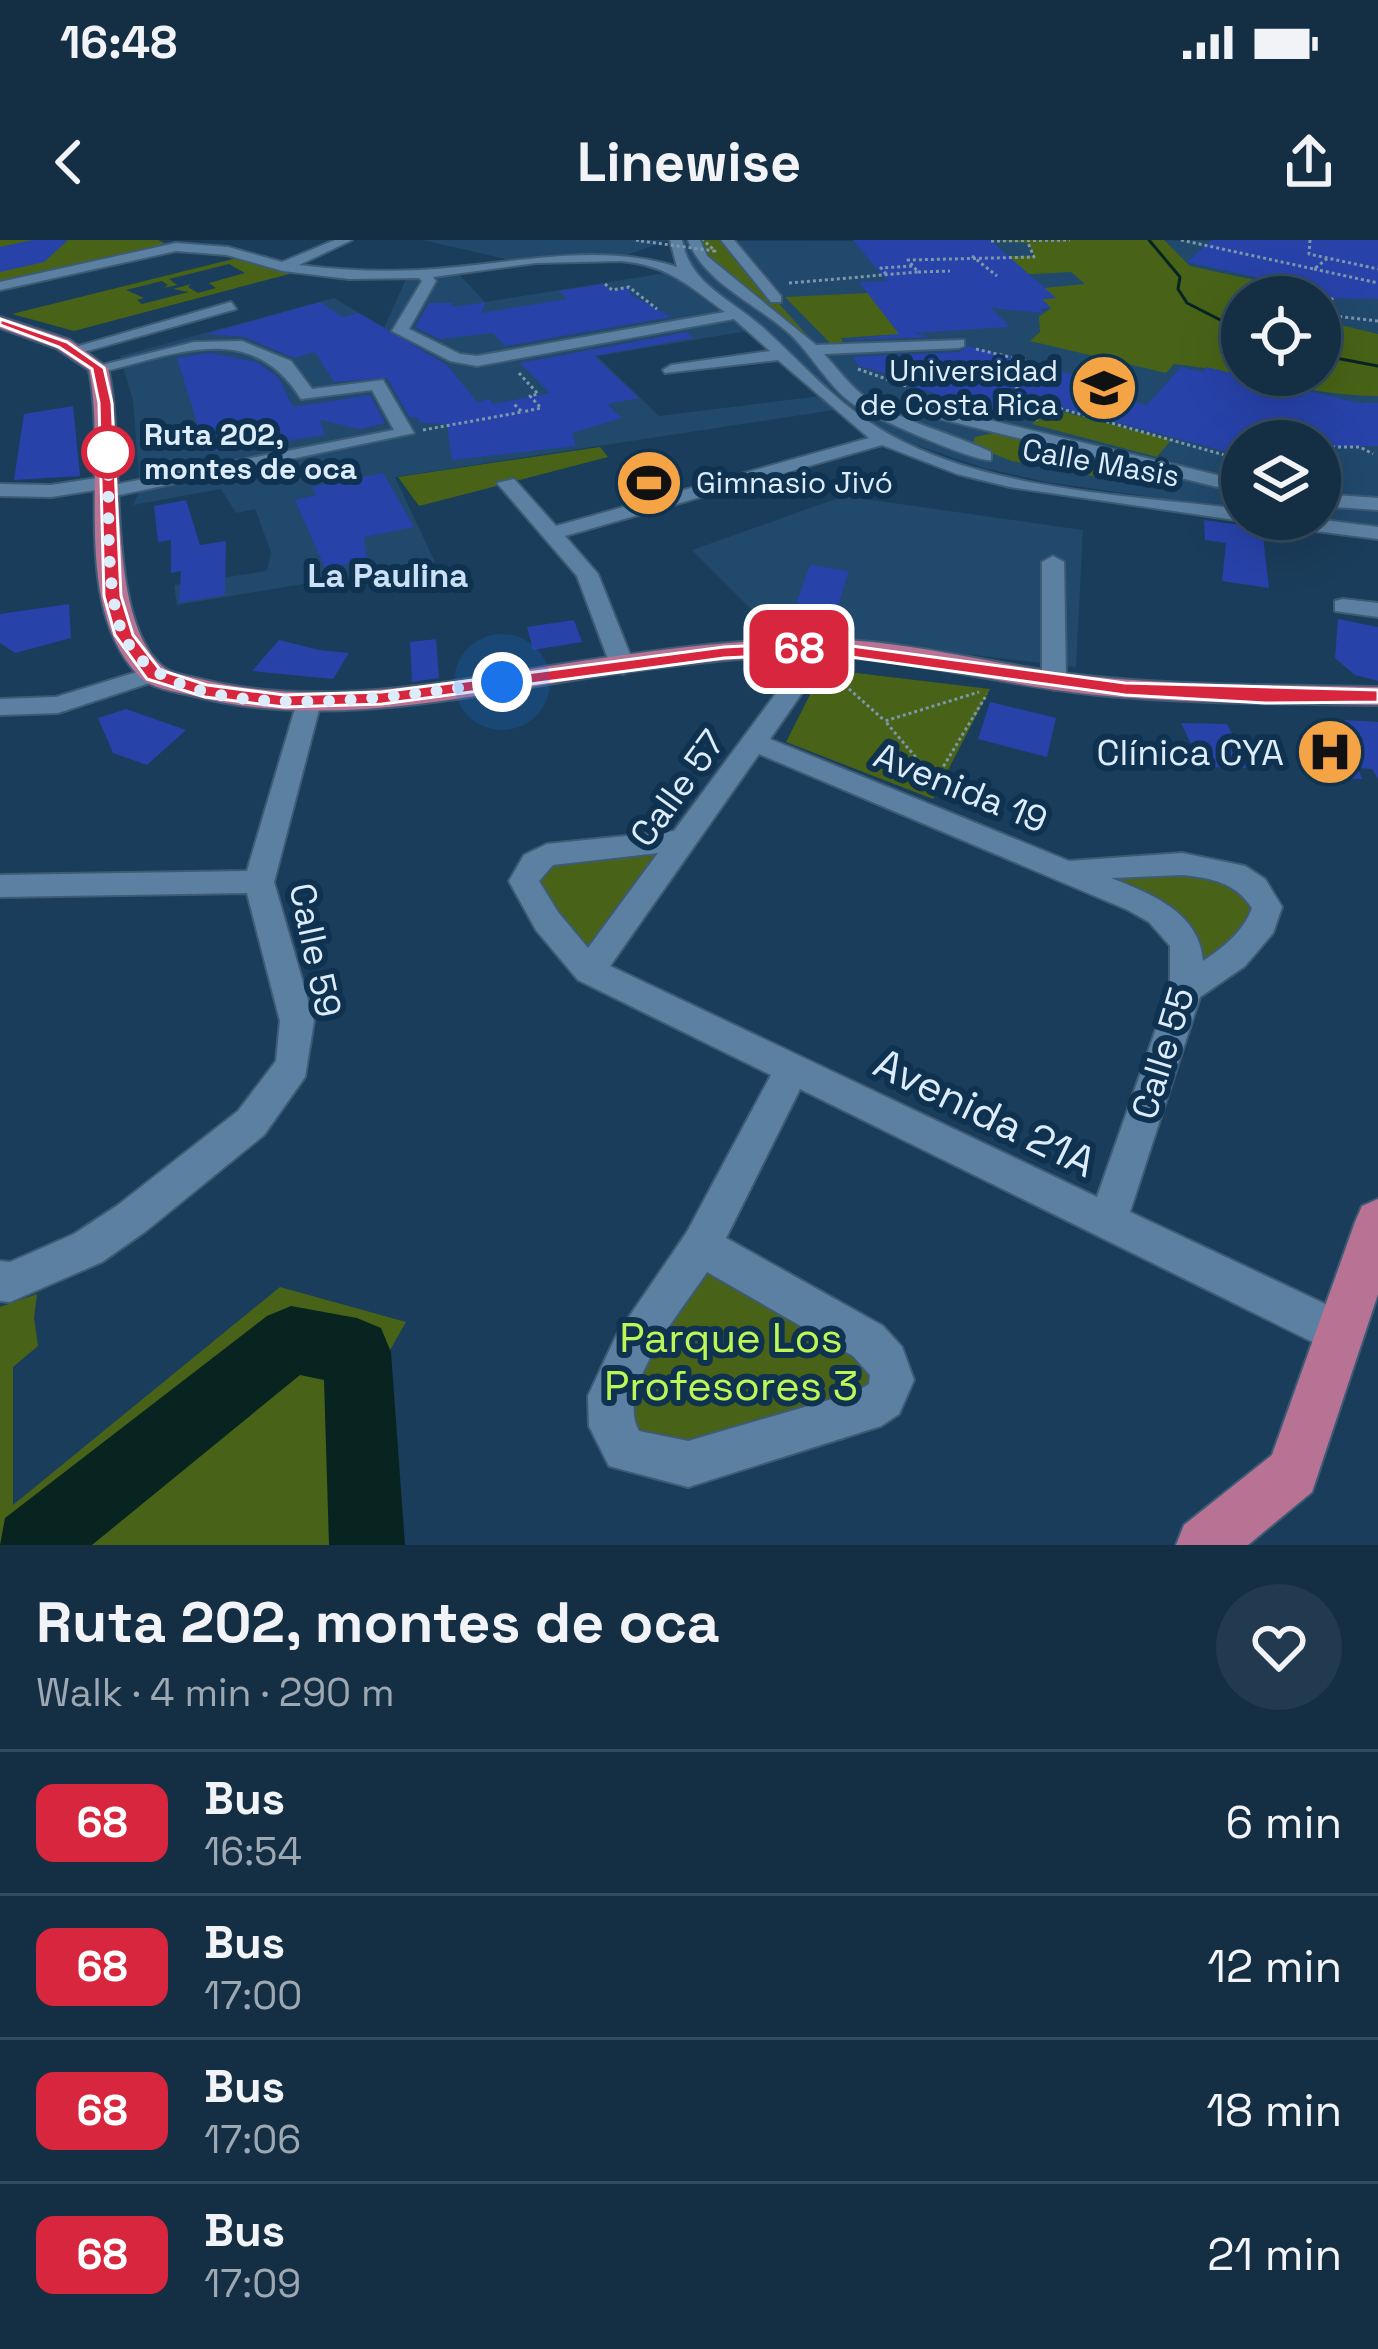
<!DOCTYPE html>
<html lang="en">
<head>
<meta charset="utf-8">
<style>
	:root { --surface:#142e44; --page:#213a4f; --text:#f1f3f6; --muted:#9da8b2; --line:#334a5d }
	body { margin:0; font-family:"Space Grotesk",sans-serif; background:var(--page); color:var(--text); height:100vh; display:flex; flex-direction:column; font-size:45px; white-space:nowrap }
	* { box-sizing:border-box; margin:0 }
	p { font-size:39px; color:var(--muted) }
	.icon { flex:none; width:66px; height:66px; fill:none; stroke:currentColor; stroke-width:2; stroke-linecap:round; stroke-linejoin:round }
	.map { position:relative; height:1305px; overflow:hidden }
	.panel { display:flex; flex-direction:column; background:var(--surface); flex:1 }
	.panel>* { flex:none }
	.badge { padding:0 24px; border-radius:18px; font-size:42px; line-height:78px }
	.fabs { position:absolute; left:1221px; top:36px; display:grid; gap:24px }
	.fabs a { display:grid; place-items:center; width:120px; height:120px; border-radius:50%; background:var(--surface); box-shadow:0 12px 48px #0002,0 0 0 3px var(--line); font-size:60px }
	.you { position:absolute; width:60px; height:60px; margin:-30px; border:9px solid #fff; border-radius:50%; background:#1a73e8; box-shadow:0 0 0 18px #1a73e833 }
	.map>.badge { position:absolute; translate:-50% -50%; box-shadow:0 0 0 6px #fff }
	.round { display:grid; place-items:center; flex:none; width:126px; height:126px; border-radius:63px; background:var(--page) }
	.headline { display:flex; align-items:center; justify-content:space-between; height:204px; padding:0 36px }
	h1 { font-size:57px; font-weight:600; line-height:90px }
	ul { padding:0; list-style:none }
	li { display:flex; align-items:center; gap:36px; height:144px; padding:0 36px; border-top:3px solid var(--line) }
	li div { flex:1 }
	li b { display:block; font-size:45px }
	li em { font-style:normal }
	li .badge { min-width:132px; font-weight:700; text-align:center }
	.status { display:flex; justify-content:space-between; align-items:center; height:84px; padding:0 60px; background:var(--surface); direction:ltr }
	.status svg { height:33px; fill:currentColor }
	header { display:flex; justify-content:space-between; align-items:center; height:156px; padding:0 36px; background:var(--surface); font-size:54px; font-weight:600 }
	.map>svg:first-child { display:block }
	.built { fill:#20496c; fill-rule:evenodd }
	.green { fill:#486317; fill-rule:evenodd }
	.lines { fill:none; stroke-linecap:round; stroke-linejoin:round }
	.stream { stroke:#082421; stroke-width:3 }
	.river { fill:#082421; fill-rule:evenodd }
	.building { fill:#2742a9 }
	.minor-casing { stroke:#3e5b74; stroke-width:4 }
	.major-casing { stroke:#3e5b74; stroke-width:4 }
	.path { stroke:#7d96ac; stroke-width:3; stroke-dasharray:3 3; stroke-linecap:butt }
	.minor { fill:#5c80a2; fill-rule:evenodd }
	.major { fill:#b77294; fill-rule:evenodd }
	.path-bridge { stroke:#7d96ac; stroke-width:3; stroke-dasharray:3 3; stroke-linecap:butt }
	.line { fill:#d7263d; stroke:#fff; stroke-width:3 }
	.walk { stroke:#dcecfb; stroke-width:12; stroke-dasharray:0 21.6 }
	.stop-dot { fill:#fff; stroke:#d7263d; stroke-width:6 }
	.labels { text-anchor:middle; stroke-width:12; stroke-linejoin:round; paint-order:stroke }
	.far-poi-label { font-size:30px; fill:#dcecfb; stroke:#0f3250; text-anchor:end }
	.far-stop-label { font-size:30px; font-weight:bold; fill:#dcecfb; stroke:#0f3250; text-anchor:start }
	.far-street-label { font-size:30px; fill:#dcecfb; stroke:#0f3250 }
	.far-neighbourhood-label { font-size:33px; font-weight:bold; fill:#c9e0f7; stroke:#0f3250 }
	.poi-label { font-size:36px; fill:#dcecfb; stroke:#0f3250; text-anchor:end }
	.street-label { font-size:36px; fill:#dcecfb; stroke:#0f3250 }
	.near-street-label { font-size:42px; fill:#dcecfb; stroke:#0f3250 }
	.near-park-label { font-size:42px; fill:#bcf755; stroke:#0f3250 }
</style>
</head>
<body>
<div class="status"><b>16:48</b><svg viewBox="0 0 49 12"><path d="M0 12V9h3v3zM5 12V6h3v6zM10 12V3h3v9zM15 12V0h3v12zM26 1h20v11H26zM47 4h2v5h-2z"/></svg></div>
<header><svg class="icon" aria-label="back" viewBox="0 0 24 24"><path d="M15 5l-7 7 7 7"/></svg>Linewise<svg class="icon" aria-label="share" viewBox="0 0 24 24"><path d="M12 15V3M7 8l5-5 5 5M5 13v7h14v-7"/></svg></header>
<div class="map">
<svg width="1378" height="1305" viewBox="0 0 1378 1305">
	<rect width="100%" height="100%" fill="#1a3d5b"/>
	<path class="built" d="M423,0H669L621,17L509,20Z
		M1378,0V287L1315,279H1320V201H1242V270L1046,242L984,228L887,195L859,176L744,72L693,35L682,1ZM1242,57H1320V135H1242Z
		M456,31L485,62L672,32L748,91L597,116L659,176L820,156L834,170L395,237L435,322L177,365L174,345L267,331L271,312L255,269L236,273L221,249L133,265L140,250L133,161L120,116L334,58L384,88L406,39Z
		M844,256L1083,290L1076,427L774,392L692,310Z"/>
	<path class="green" d="M0,0H158L166,4L0,42Z
		M698,0H722L816,105L708,23Z
		M990,0H1164L1190,26L1259,41L1253,57H1242V135H1320V80L1378,94V156C1308,156 1243,131 1174,124L1166,133L1030,101L1040,92L1039,77L1051,68L1042,59L1055,58L1044,48L1085,44L1071,32L997,36L972,16H1034L1028,3Z
		M237,18L293,33L74,91L12,74ZM229,24L245,33L209,43L216,48L198,53L188,47L191,44L173,49L189,52L142,64L137,60L144,58L126,50L162,41L168,45L164,48L177,45L169,39Z
		M868,53L900,94L841,98L845,106L834,107L785,57Z
		M1048,168L1171,200L1157,217L1032,184Z
		M998,192L1098,216L1108,220L1112,232L1103,238L1012,221L972,206L975,197Z
		M600,207L608,217L419,266L398,237Z
		M823,429L990,449L933,559L786,502Z
		M684,600L589,731L547,681L534,623Z
		M1207,626L1267,667L1186,749L1183,700L1069,630Z
		M701,1006L893,1140L688,1224L625,1210L631,1111Z
		M280,1047L406,1082L382,1124L395,1305H0V1067L37,1054L34,1078L38,1106L13,1127V1265Z"/>
	<g class="lines">
		<path class="stream" d="M1149,0L1180,37L1178,49L1187,63L1242,91
			M1320,115L1378,126"/>
		<path class="river" d="M291,1066L357,1078L381,1088L391,1112L405,1305H329L324,1140L300,1135L92,1305H0L5,1278L267,1076Z"/>
	</g>
	<path class="building" d="M33,0H68L44,22L0,32V7Z
		M853,0H990L1056,58L1042,59L1051,68L1040,69L1044,73L991,68L1010,87L914,93L930,97L841,100L899,94L859,42L887,41Z
		M1212,0H1378V59L1257,57L1269,40L1187,22Z
		M603,44L611,51L630,48V54L671,77L505,106L493,93L439,99L415,87L429,63H452L453,67L486,62L481,73L567,59L559,51Z
		M320,62L343,77L359,73L447,125L477,162L489,159L493,164L550,153L520,123L687,92L693,98L594,116L639,158L607,164L622,178L572,193L576,206L452,220L447,184L421,183L416,177L410,178L387,138L334,142L315,112L294,118L244,97L206,94Z
		M968,106L1086,138L1076,147L1147,165L1181,127L1203,132L1206,127L1359,163H1378V206L1320,207V201H1298L1279,181L1265,201H1242V216L1045,163L1026,180L886,139L891,135L859,126L853,117L959,112Z
		M209,113L257,122L278,137L293,167L370,155L385,183L359,189L320,180L325,195L206,212L177,118Z
		M73,166L80,236L14,240L24,174Z
		M383,233L414,287L364,297L367,321L325,328L295,260L316,255L312,247Z
		M186,260L200,305L226,301L225,355L179,363L181,331L171,333V300L158,302L154,266Z
		M1204,280L1262,288L1269,348L1222,341L1226,303L1205,300Z
		M810,325L849,331L832,385L791,378Z
		M69,364L71,398L15,413L0,403V374Z
		M1338,379L1378,387V441L1355,435L1335,418Z
		M574,380L582,402L533,410L527,387Z
		M436,399L439,438L412,442L410,402Z
		M279,400L319,410L349,413L333,439L252,431Z
		M990,462L1056,478L1047,517L978,499Z
		M126,469L186,490L147,525L113,513L98,478Z
		M1344,480L1378,482V539L1372,529L1358,528L1362,539L1310,536L1301,492L1353,496Z
		M1181,483L1227,484L1250,528L1202,527Z"/>
	<g class="lines">
		<defs>
			<path id="minor" d="M335,0H352L299,25C339,30 379,32 420,30C504,26 596,0 677,27L670,0H682C690,44 729,58 760,85C798,119 832,159 877,187C976,250 1127,255 1242,269V279H1249L1242,281L1010,247L957,234L882,205L565,296L598,334L635,427L623,434L611,427L577,336L497,243L514,239L556,286L869,198L778,120L665,133L663,130L671,125L770,111L734,79L477,126L450,121L392,91L422,41L419,38L349,39L283,31L227,15L176,11L0,50V42L176,3L228,7L282,22ZM621,21C668,25 689,46 725,72L477,116L460,114L409,89L436,41L433,37L536,23Z
				M688,0H700L707,16L816,105L964,100V106L959,108L824,114C837,128 850,146 865,157C900,181 951,193 991,212V220C974,222 870,176 853,164C828,146 812,115 790,94C757,64 704,43 688,0Z
				M721,0H734L781,56V62H771Z
				M231,62L236,69L73,115L65,110Z
				M242,101L291,121L312,149L383,140L414,193L110,257L102,249L51,257L0,256V244L51,245L110,236L118,244L394,190L372,150L301,159C251,78 174,115 98,133L90,128L194,102Z
				M910,161L1242,241V253L904,170L901,166Z
				M1320,254L1378,258V270L1320,266Z
				M1259,279H1316L1378,287V299L1269,285Z
				M1053,316L1064,322L1066,442L1054,450L1042,442V322Z
				M1343,359L1378,363V377L1335,371V361Z
				M822,400L834,407L770,499L1069,621L1182,613L1245,626L1265,639L1282,667L1273,693L1245,726L1200,757L1130,972L1357,1079L1363,1094L1357,1109L1342,1115L1327,1109L800,849L726,998L883,1086L902,1107L914,1140L899,1174L881,1186L688,1247L609,1226L589,1186L588,1156L616,1096L687,992L771,835L578,740L536,690L509,641L524,615L547,604L674,591L814,402ZM759,514L1128,670L1149,682L1170,706V749L1097,957L610,726ZM658,613L588,708L558,672L539,641L553,625ZM1182,635C1211,638 1235,642 1252,668C1244,691 1223,708 1203,721C1200,672 1149,653 1111,638ZM707,1032L853,1116L870,1135L869,1144L856,1152L688,1201L639,1191C614,1149 684,1068 707,1032Z
				M153,427L162,429V439L58,473L0,475V459L56,457Z
				M309,454L321,462L274,642L314,781L305,837L264,895L146,991L102,1022L10,1062L0,1061V1021L10,1022L74,994L118,965L238,871L276,821L280,781L247,653L0,657V635L247,631L297,462Z"/>
			<path id="major" d="M0,77L70,100L108,128C126,205 104,376 162,426C171,434 184,435 196,438C330,473 476,435 610,417C696,405 785,394 872,402C948,410 1021,430 1097,437C1190,446 1284,445 1378,447V465C1284,463 1191,464 1097,455C1022,448 949,428 874,420C787,410 698,422 612,434C474,454 327,492 190,455C173,451 152,449 139,436C69,364 108,224 89,130L56,108L0,88Z
				M1378,959V1054L1312,1252L1248,1305H1176L1184,1285L1272,1215L1355,982L1362,966Z"/>
		</defs>
		<use href="#minor" class="minor-casing"/>
		<use href="#major" class="major-casing"/>
		<path class="path" d="M636,0L641,1
			M1181,0L1314,29L1328,18
			M1310,0L1309,14L1378,29
			M991,1L1070,0
			M972,16L997,36
			M1314,29L1378,43
			M918,32L950,31
			M886,34L881,28L913,26
			M789,43L918,32L908,20L1034,17L1028,3
			M605,44L612,50L629,47L657,69
			M1333,58L1322,70L1326,75L1378,81
			M976,109L1043,125L1009,155L1051,166
			M858,129L909,147
			M519,133L538,154L530,156L541,168L522,172
			M1036,180L1051,166L1242,220
			M423,190L522,172L513,163
			M1320,207H1360L1373,214
			M831,433L885,481
			M935,540L885,481L979,452
			M928,552L987,454"/>
		<use href="#minor" class="minor"/>
		<use href="#major" class="major"/>
		<path class="path-bridge" d="M641,1L715,11L703,0"/>
	</g>
	<path class="line" d="M0,79L67,102L104,128L112,163L121,356L133,395L160,430L207,445L284,455L382,452L724,407L822,402L1125,443L1378,450V462L1265,463L1125,455L822,413L724,418L382,464L284,467L205,457L147,439L115,395L104,356L99,163L92,129L59,107L0,85Z"/>
	<g class="lines">
		<path class="walk" d="M108,212V202C110,254 103,349 123,394C171,498 410,454 502,442"/>
	</g>
	<defs>
		<symbol id="university-disc" viewBox="-11 -11 22 22"><circle r="9.5" fill="#f4a444" stroke="#0f3250"/><path d="M0-5L7-2L0 1L-7-2ZM-4 1L0 2.5L4 1V4Q0 6-4 4Z" fill="#111"/></symbol>
		<symbol id="stadium-disc" viewBox="-11 -11 22 22"><circle r="9.5" fill="#f4a444" stroke="#0f3250"/><path d="M0-5a6.5 5 0 1 0 0 10a6.5 5 0 1 0 0-10ZM-3.5-1.8h7v3.6h-7Z" fill="#111"/></symbol>
		<symbol id="hospital-disc" viewBox="-11 -11 22 22"><circle r="9.5" fill="#f4a444" stroke="#0f3250"/><path d="M-5-5h3v3.5h4V-5h3V5h-3V1.5h-4V5h-3Z" fill="#111"/></symbol>
	</defs>
	<g fill-rule="evenodd">
		<use href="#university-disc" x="1066" y="110" width="76" height="76"/>
		<use href="#stadium-disc" x="611" y="205" width="76" height="76"/>
		<use href="#hospital-disc" x="1292" y="474" width="76" height="76"/>
	</g>
	<circle class="stop-dot" cx="108" cy="212" r="24"/>
	<g class="labels">
		<g class="far-poi-label">
			<text x="1058" y="141">Universidad<tspan x="1058" dy="34">de Costa Rica</tspan></text>
			<text x="696" y="253" text-anchor="start">Gimnasio Jivó</text>
		</g>
		<g class="far-stop-label">
			<text x="144" y="205">Ruta 202,<tspan x="144" dy="34">montes de oca</tspan></text>
		</g>
		<g class="far-street-label">
			<text transform="translate(1101 223) rotate(10)" y="10">Calle Masis</text>
		</g>
		<g class="far-neighbourhood-label">
			<text x="388" y="347">La Paulina</text>
		</g>
		<g class="poi-label">
			<text x="1284" y="525">Clínica CYA</text>
		</g>
		<g class="street-label">
			<text transform="translate(961 547) rotate(22)" y="13">Avenida 19</text>
			<text transform="translate(677 548) rotate(-54)" y="13">Calle 57</text>
			<text transform="translate(316 710) rotate(78)" y="13">Calle 59</text>
			<text transform="translate(1162 813) rotate(-73)" y="13">Calle 55</text>
		</g>
		<g class="near-street-label">
			<text transform="translate(985 872) rotate(26)" y="15">Avenida 21A</text>
		</g>
		<g class="near-park-label">
			<text x="731" y="1112">Parque Los<tspan x="731" dy="48">Profesores 3</tspan></text>
		</g>
	</g>
</svg>
<div class="fabs">
<a><svg class="icon" aria-label="locate" viewBox="0 0 24 24"><circle cx="12" cy="12" r="6"/><path d="M12 2v4M12 18v4M2 12h4M18 12h4"/></svg></a>
<a><svg class="icon" aria-label="layers" viewBox="0 0 24 24"><path d="M12 4l9 5-9 5-9-5zM3 14l9 5 9-5"/></svg></a>
</div>
<div class="you" style="left:502px;top:442px"></div>
<b class="badge" style="left:799px;top:409px;background:#d7263d;color:#fff">68</b>
</div>
<section class="panel">
<div class="headline"><div><h1>Ruta 202, montes de oca</h1><p>Walk · 4 min · 290 m</p></div><a class="round"><svg class="icon" aria-label="heart" viewBox="0 0 24 24"><path d="M12 20l-8-8c-3-5 5-10 8-4 3-6 11-1 8 4z"/></svg></a></div>
<ul>
<li><span class="badge" style="background:#d7263d;color:#fff">68</span><div><b>Bus</b><p>16:54</p></div><em>6 min</em></li>
<li><span class="badge" style="background:#d7263d;color:#fff">68</span><div><b>Bus</b><p>17:00</p></div><em>12 min</em></li>
<li><span class="badge" style="background:#d7263d;color:#fff">68</span><div><b>Bus</b><p>17:06</p></div><em>18 min</em></li>
<li><span class="badge" style="background:#d7263d;color:#fff">68</span><div><b>Bus</b><p>17:09</p></div><em>21 min</em></li>
</ul>
</section>
</body>
</html>
